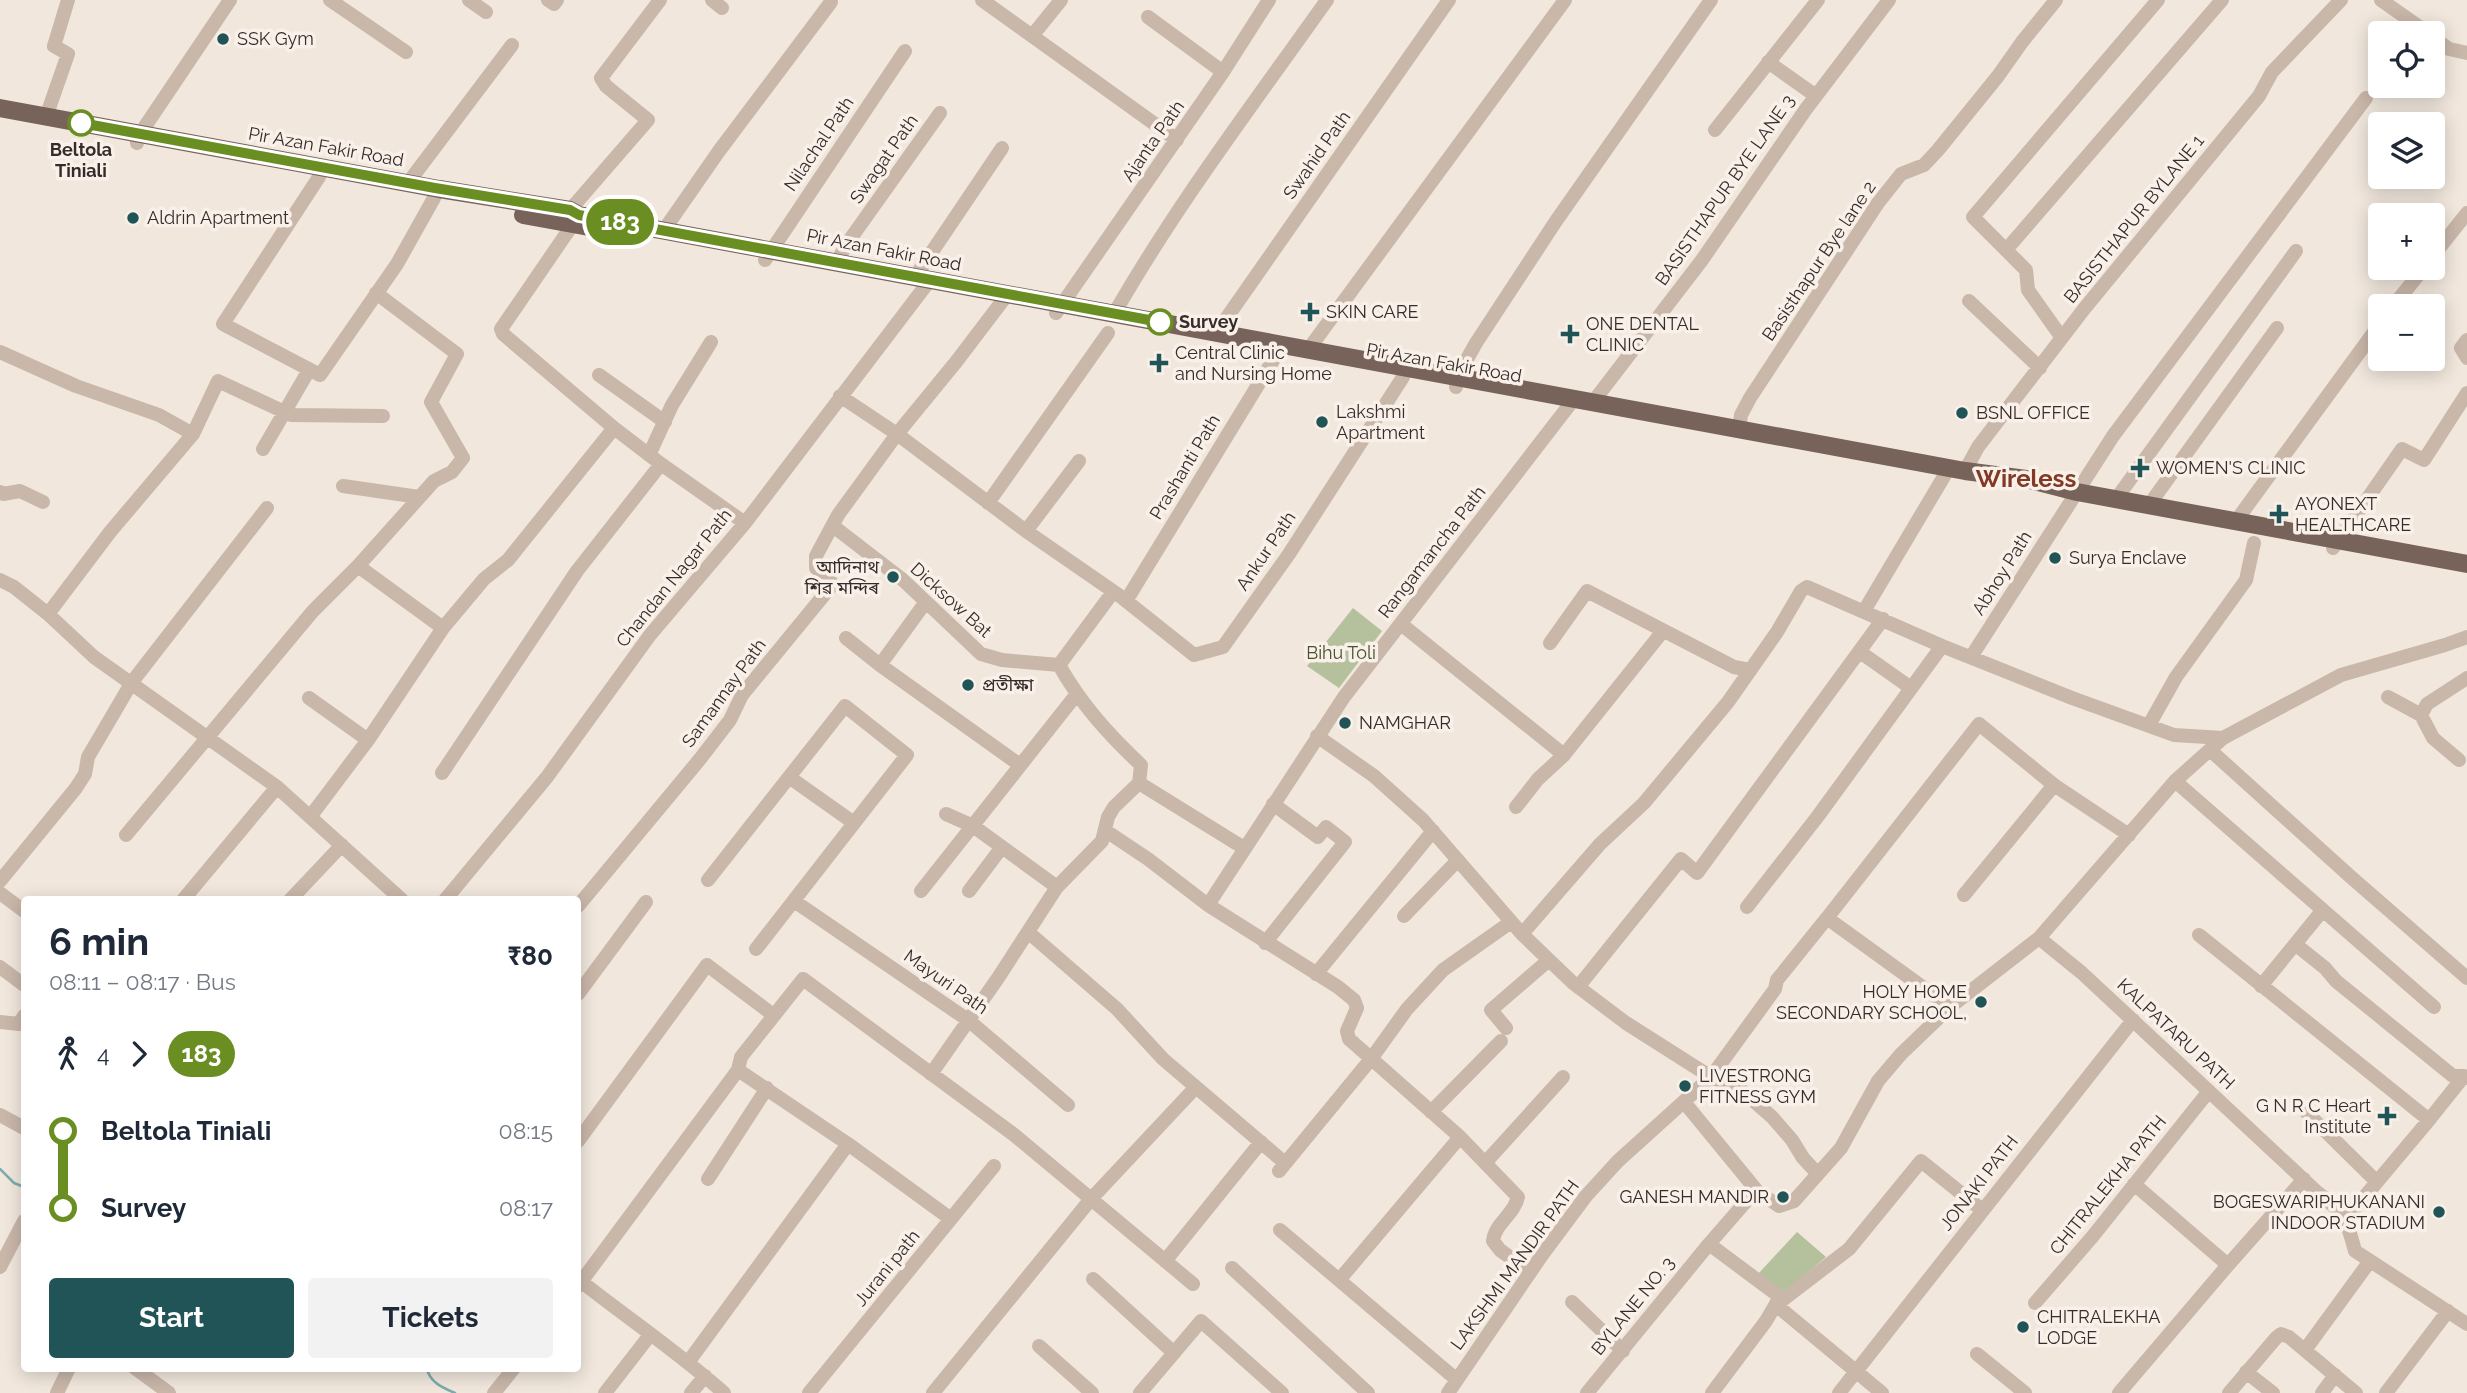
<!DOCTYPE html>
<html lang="en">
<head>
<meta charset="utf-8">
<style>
	:root { --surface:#fff; --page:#f2f2f3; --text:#1f2937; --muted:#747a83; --accent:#205456 }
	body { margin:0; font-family:Raleway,"Noto Sans Bengali",sans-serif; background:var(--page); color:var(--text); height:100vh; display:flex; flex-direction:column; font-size:26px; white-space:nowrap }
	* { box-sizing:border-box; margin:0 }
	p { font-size:23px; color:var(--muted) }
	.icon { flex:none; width:38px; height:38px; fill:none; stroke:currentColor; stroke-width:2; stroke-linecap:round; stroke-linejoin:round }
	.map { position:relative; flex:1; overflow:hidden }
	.sheet { position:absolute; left:21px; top:896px; width:560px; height:476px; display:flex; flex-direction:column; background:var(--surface); border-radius:7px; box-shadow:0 4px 18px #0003 }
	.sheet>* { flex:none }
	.badge { padding:0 14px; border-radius:23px; font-size:24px; line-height:46px }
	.controls { position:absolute; left:2368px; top:21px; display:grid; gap:14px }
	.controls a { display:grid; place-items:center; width:77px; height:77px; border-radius:7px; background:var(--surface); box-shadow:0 4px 18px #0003; font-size:35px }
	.map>.badge { position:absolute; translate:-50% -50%; box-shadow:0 0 0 4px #fff }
	.legs { display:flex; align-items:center; gap:10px; height:77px; padding:0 28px; font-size:23px }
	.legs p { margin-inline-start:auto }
	.overview { display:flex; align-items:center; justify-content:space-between; height:119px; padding:0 28px }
	h1 { font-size:38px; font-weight:700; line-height:52px }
	.action { display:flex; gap:14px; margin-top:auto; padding:14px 28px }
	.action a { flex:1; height:80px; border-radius:7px; background:var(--accent); color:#fff; font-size:28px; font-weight:700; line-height:80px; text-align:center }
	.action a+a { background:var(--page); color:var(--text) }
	ul { padding:0 28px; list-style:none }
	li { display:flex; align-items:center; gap:24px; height:77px; font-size:26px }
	li i { display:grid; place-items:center; width:10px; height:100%; margin:0 9px; background:currentColor }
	li i::after { content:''; width:18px; height:18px; margin:-9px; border:5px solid; border-radius:50%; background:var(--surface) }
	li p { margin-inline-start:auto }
	li:first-child i { background:linear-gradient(#0000 50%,currentColor 0) }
	li:last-child i { background:linear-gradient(currentColor 50%,#0000 0) }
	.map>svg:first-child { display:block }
	.green { fill:#b5c09d }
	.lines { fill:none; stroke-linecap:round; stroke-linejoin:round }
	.stream { stroke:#7dacad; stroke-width:2.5 }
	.minor { stroke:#c9b7a9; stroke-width:14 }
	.major { stroke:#77635a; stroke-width:18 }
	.line-1-casing { stroke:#fff; stroke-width:16 }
	.line-1 { stroke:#6b8e23; stroke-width:10 }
	.poi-dot { fill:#205456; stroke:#f9f1e9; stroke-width:2.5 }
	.stop-1-dot { fill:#fff; stroke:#6b8e23; stroke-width:3.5 }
	.labels { text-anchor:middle; stroke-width:7; stroke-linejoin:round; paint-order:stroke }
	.poi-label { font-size:18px; fill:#362c29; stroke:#f9f1e9; text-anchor:start }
	.street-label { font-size:18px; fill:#362c29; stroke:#f9f1e9 }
	.stop-label { font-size:18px; font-weight:bold; fill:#362c29; stroke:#f9f1e9 }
	.park-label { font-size:18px; fill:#47532d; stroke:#f9f1e9 }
	.district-label { font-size:24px; font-weight:bold; fill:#823925; stroke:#f9f1e9 }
</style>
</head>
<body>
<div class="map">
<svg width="2467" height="1393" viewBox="0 0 2467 1393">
	<rect width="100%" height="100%" fill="#f1e7dd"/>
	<path class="green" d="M1353,608L1382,631L1339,688L1307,666Z
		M1797,1232L1826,1257L1783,1293L1759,1273Z"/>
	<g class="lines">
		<path class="stream" d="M0,1169L14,1183L24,1187
			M427,1368C429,1382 443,1388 455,1393"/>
		<path class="minor" d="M330,0L406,52
			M469,0L486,12
			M548,0L554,4L557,0
			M712,0L722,8
			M982,0L1177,140
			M2381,0L2428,33
			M1148,17L1223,72
			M1032,36L1061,0
			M2432,37L2449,49L2467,53
			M1768,62L1816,96
			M46,117L68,54L54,46L68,0
			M1715,130L1818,0
			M137,143L140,134L230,0
			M319,177L223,324L320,375L397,264L434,198L435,188
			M411,179L512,45
			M570,210L648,120L606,86L601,78L660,0
			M573,224L501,329L503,334L614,428
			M664,230L719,151L831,2
			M2006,250L2222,0
			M2432,257L2467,213
			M765,260L905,51
			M837,262L846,245L940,113
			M915,277L1002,148
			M1969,301L2040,368
			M2393,306L2424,268
			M1056,313L1223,72L1269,0
			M1114,314C1177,204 1254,103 1327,0
			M1216,333L1449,0
			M2062,338L2028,290L2026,270L1973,217L2158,0
			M2467,340L2461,348L2467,358
			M1308,350L1565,0
			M0,352L76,386L159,415L193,434
			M599,375L665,422
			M1456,387L1457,377L1476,343L1556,221L1711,0
			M840,396L897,434L1026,531L1120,596L1194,655L1223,647L1289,554L1403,377
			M1593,402L1702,260L1806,109L1889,0
			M1739,429L1741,415L1750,398L1878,203L1901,174L1924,165L1938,150L1998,76L2022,42L2056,0
			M263,449L309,370
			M649,455L672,405L711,342
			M1965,471L1978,447L2084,309L2259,96L2272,72L2341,0
			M343,486L419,497
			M0,492L3,494L20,491L43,502
			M2116,499L2296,251
			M988,503L1108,333
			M2149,505L2277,328
			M2236,521L2380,324
			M833,526L903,580L981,654L1002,660L1059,665
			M1026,531L1079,461
			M2333,548L2402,449L2424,460L2467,393
			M358,566L443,628
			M0,580L14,587L48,614L94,657L277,787L402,900
			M1126,601L1277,354
			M925,603L880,665L1020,765
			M1864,611L1949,468
			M48,614L110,532L193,434L218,381L291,415L383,416
			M1401,624L1564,755L1663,631
			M846,638L880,665
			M1550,643L1587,591L1734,667L1750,670
			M1860,652L1911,688
			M1971,657L2113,436L2366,98
			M1059,665L1113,592
			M2388,697L2421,715
			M309,698L368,740
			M2149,725L2176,677L2246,580L2254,543
			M1317,736L1374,776L1423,820L1522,934L1573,983L1626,1023L1711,1077L1740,1089L1772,1117L1792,1140L1803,1158L1818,1174
			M2210,750L2352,878L2467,978
			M2459,760L2433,738L2421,715L2427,704L2467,678
			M442,773L577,571L661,464
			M789,777L854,823
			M2175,781L2434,1007
			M1139,783L1244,848
			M1516,807L1538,779L1564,755
			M946,814L973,826L1057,887
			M310,817L368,740L443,628L484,579L508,560L614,428L661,464L745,523
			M1106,831L1148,859L1208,905L1338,987L1354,1000L1357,1008L1347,1031L1349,1039L1460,1137L1518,1197C1514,1215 1495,1223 1493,1241L1500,1250L1530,1272
			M126,835L313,611L358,566L434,481L452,472L463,458L431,402L457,354L376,293
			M708,880L845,706L907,755L756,949
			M0,881L76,788L85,774L88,757L132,682L267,508
			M921,891L1076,695
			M969,891L1002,847
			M0,893L24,911
			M1964,895L2054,785
			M183,900L277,787
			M290,900L342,845
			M445,900L547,777L650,635L745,523L930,280
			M794,901L968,1020L1068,1105
			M1208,905L1344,697L1574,399
			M578,906L700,759L730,720L742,695L833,584L816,568V556L838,515L897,434L956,362L1007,295
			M1747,907L1818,816L1942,646
			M1404,916L1458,860
			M1028,932L1117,1009L1163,1059L1285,1163
			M1522,934L1600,844L1644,803L1728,702L1777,632L1801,591L1807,587L1942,646L2072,698L2174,735L2223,738
			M2199,935L2429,1120
			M2039,938L2082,973L2318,1193C2344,1212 2347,1220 2355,1251L2467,1324
			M1265,943L1345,842L1326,827L1318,837L1273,804
			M2295,944L2325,968L2336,981L2453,1076H2464L2467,1078
			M0,967L24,985
			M1316,974L1433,831
			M2261,986L2322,911
			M1578,987L1681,859L1697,873L1883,619
			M578,994L646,902
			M1950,1007L1827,918L1979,724L2054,785L2129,835
			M0,1022L19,1024L24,1016
			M1506,1028L1491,1010L1549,960
			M738,1070L848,1144L951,1219
			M931,1074L998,978L1057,887L1102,841L1108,817L1114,807L1139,783L1141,765C1108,734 1081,704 1059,665
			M1684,1102L1758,1192
			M1431,1112L1501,1041
			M2307,1113L2377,1182
			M0,1115L24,1128
			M578,1141L707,965L768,1011
			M1485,1163L1563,1077
			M1279,1171L1371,1059L1407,1009L1443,970L1511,922
			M708,1179L767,1088
			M2345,1220L2429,1120L2464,1076
			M1280,1230L1457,1380
			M1165,1261L1261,1142
			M2228,1265L2304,1179
			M0,1267L24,1221
			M1232,1268L1368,1393
			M578,1279C626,1317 678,1352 724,1393
			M1093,1279L1174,1353
			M1340,1279L1460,1137
			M578,1286L738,1070L741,1057L803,979L1013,1134L1193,1284
			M1572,1302L1623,1351
			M2035,1303L2093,1236L2209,1091
			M1039,1346L1092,1393
			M2305,1350L2370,1261
			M1977,1354L2025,1393
			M689,1361L848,1144
			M135,1368L169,1393
			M2246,1372L2273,1393
			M57,1393L69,1368
			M494,1393L514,1368
			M605,1393L650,1335
			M691,1393L705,1376
			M809,1393L994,1166
			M933,1393L1091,1199L1196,1087
			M1140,1393L1201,1321L1282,1393
			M1448,1393L1542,1255L1586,1196L1618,1161L1711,1077L1775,989L1777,980L1827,918
			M1587,1393L1709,1244
			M1712,1393L1766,1321L1780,1297L1709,1244L1749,1198L1758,1192L1779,1206L1794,1201L1841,1148L1878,1081L1901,1054L1950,1007L2039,938L2175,781L2223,738L2341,675L2445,645L2467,637
			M1839,1393L2133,1020
			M1882,1393L1776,1305L1849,1249L1921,1161L1982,1210
			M2119,1393L2228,1265L2134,1184
			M2229,1393L2276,1338L2281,1334L2289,1337L2356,1393
			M2322,1393L2335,1375
			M2386,1393L2448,1311"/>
		<path class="major" d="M0,108L439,189L570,210L579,215L1965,471L2026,479L2077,492L2467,564
			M523,215L589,227"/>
	</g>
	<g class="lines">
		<defs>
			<path id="line-1" d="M81,123L435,188L570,210L579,215L1160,322"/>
		</defs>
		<use href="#line-1" class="line-1-casing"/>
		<use href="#line-1" class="line-1"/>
	</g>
	<g class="poi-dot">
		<circle cx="223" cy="39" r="7"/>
		<circle cx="133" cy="218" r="7"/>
		<path d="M1306.5 301.5h7v7h7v7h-7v7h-7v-7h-7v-7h7z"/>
		<path d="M1566.5 323.5h7v7h7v7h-7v7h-7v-7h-7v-7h7z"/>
		<path d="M1155.5 352.5h7v7h7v7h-7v7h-7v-7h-7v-7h7z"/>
		<circle cx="1962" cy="413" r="7"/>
		<circle cx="1322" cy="422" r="7"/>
		<path d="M2136.5 457.5h7v7h7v7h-7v7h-7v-7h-7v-7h7z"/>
		<path d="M2275.5 503.5h7v7h7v7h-7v7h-7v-7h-7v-7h7z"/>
		<circle cx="2055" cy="558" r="7"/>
		<circle cx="893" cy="577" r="7"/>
		<circle cx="968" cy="685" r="7"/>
		<circle cx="1345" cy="723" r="7"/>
		<circle cx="1981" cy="1002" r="7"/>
		<circle cx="1685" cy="1086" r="7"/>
		<path d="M2383.5 1105.5h7v7h7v7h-7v7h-7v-7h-7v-7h7z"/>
		<circle cx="1783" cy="1197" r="7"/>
		<circle cx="2439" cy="1212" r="7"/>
		<circle cx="2023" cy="1327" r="7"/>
	</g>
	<g class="stop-1-dot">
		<circle cx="81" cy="123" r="12"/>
		<circle cx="1160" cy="322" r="12"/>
	</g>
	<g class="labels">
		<g class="poi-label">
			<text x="237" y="45">SSK Gym</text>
			<text x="147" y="224">Aldrin Apartment</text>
			<text x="1326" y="318">SKIN CARE</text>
			<text x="1586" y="330">ONE DENTAL<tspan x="1586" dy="21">CLINIC</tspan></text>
			<text x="1175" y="359">Central Clinic<tspan x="1175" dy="21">and Nursing Home</tspan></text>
			<text x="1336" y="418">Lakshmi<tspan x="1336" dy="21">Apartment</tspan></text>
			<text x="1976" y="419">BSNL OFFICE</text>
			<text x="2156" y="474">WOMEN'S CLINIC</text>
			<text x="2295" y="510">AYONEXT<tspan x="2295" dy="21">HEALTHCARE</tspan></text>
			<text x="2069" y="564">Surya Enclave</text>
			<text x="879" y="573" text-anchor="end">আদিনাথ<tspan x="879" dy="21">শিৱ মন্দিৰ</tspan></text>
			<text x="982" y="691">প্রতীক্ষা</text>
			<text x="1359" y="729">NAMGHAR</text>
			<text x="1967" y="998" text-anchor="end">HOLY HOME<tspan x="1967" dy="21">SECONDARY SCHOOL,</tspan></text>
			<text x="1699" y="1082">LIVESTRONG<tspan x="1699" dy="21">FITNESS GYM</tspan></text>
			<text x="2371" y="1112" text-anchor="end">G N R C Heart<tspan x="2371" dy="21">Institute</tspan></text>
			<text x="1769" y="1203" text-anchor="end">GANESH MANDIR</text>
			<text x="2425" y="1208" text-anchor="end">BOGESWARIPHUKANANI<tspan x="2425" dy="21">INDOOR STADIUM</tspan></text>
			<text x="2037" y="1323">CHITRALEKHA<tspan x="2037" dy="21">LODGE</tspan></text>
		</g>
		<g class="street-label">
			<text transform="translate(1153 141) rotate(-55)" y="6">Ajanta Path</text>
			<text transform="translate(819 144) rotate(-56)" y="6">Nilachal Path</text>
			<text transform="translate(326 147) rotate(10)" y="6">Pir Azan Fakir Road</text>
			<text transform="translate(1317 155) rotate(-55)" y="6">Swahid Path</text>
			<text transform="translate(884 159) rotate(-55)" y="6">Swagat Path</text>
			<text transform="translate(1725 190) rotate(-55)" y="6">BASISTHAPUR BYE LANE 3</text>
			<text transform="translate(2134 219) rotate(-51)" y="6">BASISTHAPUR BYLANE 1</text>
			<text transform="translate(884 250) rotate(11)" y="6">Pir Azan Fakir Road</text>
			<text transform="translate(1819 261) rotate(-56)" y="6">Basisthapur Bye lane 2</text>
			<text transform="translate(1444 363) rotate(10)" y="6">Pir Azan Fakir Road</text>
			<text transform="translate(1185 467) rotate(-59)" y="6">Prashanti Path</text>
			<text transform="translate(1266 551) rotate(-56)" y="6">Ankur Path</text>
			<text transform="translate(1432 552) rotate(-52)" y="6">Rangamancha Path</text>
			<text transform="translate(2002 573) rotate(-58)" y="6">Abhoy Path</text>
			<text transform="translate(674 578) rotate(-51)" y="6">Chandan Nagar Path</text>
			<text transform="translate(951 600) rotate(42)" y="6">Dicksow Bat</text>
			<text transform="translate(724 693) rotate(-54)" y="6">Samannay Path</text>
			<text transform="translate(946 982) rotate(35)" y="6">Mayuri Path</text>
			<text transform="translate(2176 1034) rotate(43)" y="6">KALPATARU PATH</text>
			<text transform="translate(1979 1183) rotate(-52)" y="6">JONAKI PATH</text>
			<text transform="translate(2108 1185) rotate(-51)" y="6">CHITRALEKHA PATH</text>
			<text transform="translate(1515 1265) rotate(-54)" y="6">LAKSHMI MANDIR PATH</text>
			<text transform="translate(887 1268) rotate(-51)" y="6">Jurani path</text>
			<text transform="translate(1633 1306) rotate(-51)" y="6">BYLANE NO. 3</text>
		</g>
		<g class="stop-label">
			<text x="81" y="156">Beltola<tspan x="81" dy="21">Tiniali</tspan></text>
			<text x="1179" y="328" text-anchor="start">Survey</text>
		</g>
		<g class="park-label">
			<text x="1341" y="659">Bihu Toli</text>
		</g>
		<g class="district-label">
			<text x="2026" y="487">Wireless</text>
		</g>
	</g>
</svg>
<div class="controls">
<a><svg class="icon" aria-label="locate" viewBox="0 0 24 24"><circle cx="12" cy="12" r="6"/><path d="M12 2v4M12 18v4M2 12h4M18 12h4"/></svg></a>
<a><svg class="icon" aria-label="layers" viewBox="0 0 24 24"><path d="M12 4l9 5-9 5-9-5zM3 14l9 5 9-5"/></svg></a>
<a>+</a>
<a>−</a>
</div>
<b class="badge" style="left:620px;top:222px;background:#6b8e23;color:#fff">183</b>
<section class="sheet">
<div class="overview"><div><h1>6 min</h1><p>08:11 – 08:17 · Bus</p></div><b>₹80</b></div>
<div class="legs"><svg class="icon" aria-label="walk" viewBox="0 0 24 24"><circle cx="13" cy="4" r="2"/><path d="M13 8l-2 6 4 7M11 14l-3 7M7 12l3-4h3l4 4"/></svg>4<svg class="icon" aria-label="forward" viewBox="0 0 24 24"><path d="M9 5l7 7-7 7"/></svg><b class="badge" style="background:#6b8e23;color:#fff">183</b></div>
<ul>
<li><i style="color:#6b8e23"></i><b>Beltola Tiniali</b><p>08:15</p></li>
<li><i style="color:#6b8e23"></i><b>Survey</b><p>08:17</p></li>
</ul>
<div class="action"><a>Start</a><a>Tickets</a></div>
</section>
</div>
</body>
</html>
